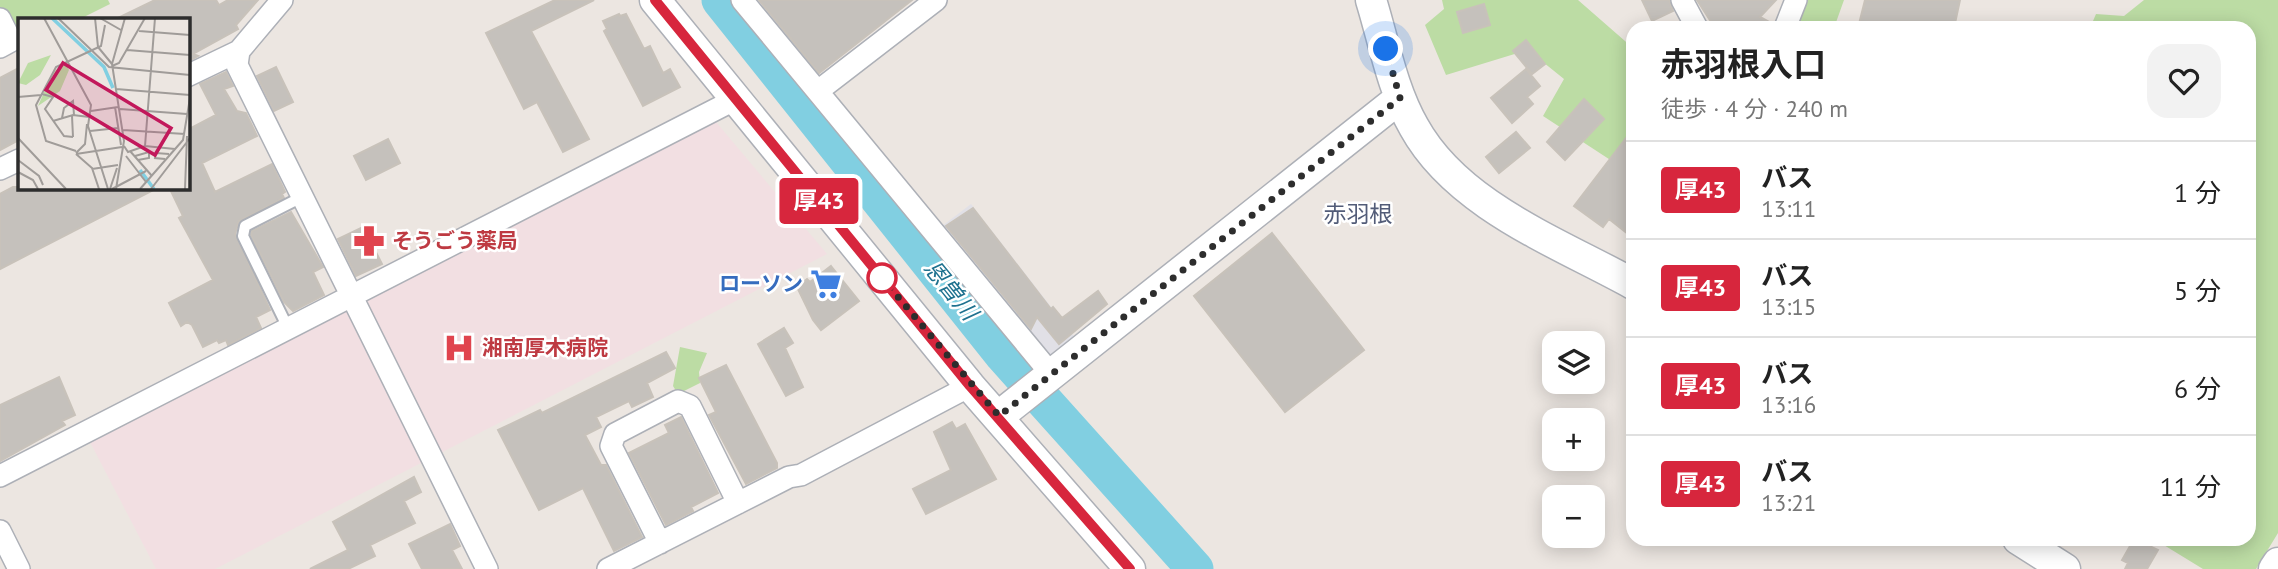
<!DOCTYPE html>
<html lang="ja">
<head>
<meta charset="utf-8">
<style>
	:root { --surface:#fff; --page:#f2f2f2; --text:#222; --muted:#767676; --line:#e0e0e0 }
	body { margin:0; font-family:"PT Sans","Noto Sans JP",sans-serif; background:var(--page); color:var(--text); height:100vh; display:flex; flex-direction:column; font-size:26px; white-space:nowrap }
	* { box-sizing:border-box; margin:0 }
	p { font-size:23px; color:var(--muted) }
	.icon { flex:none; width:38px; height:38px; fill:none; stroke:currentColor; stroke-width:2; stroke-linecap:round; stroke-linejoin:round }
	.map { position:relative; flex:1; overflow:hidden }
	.drawer { position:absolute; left:1626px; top:21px; width:630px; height:525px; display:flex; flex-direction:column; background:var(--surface); border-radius:21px; box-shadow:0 4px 18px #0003 }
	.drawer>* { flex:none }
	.badge { padding:0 14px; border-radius:5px; font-size:24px; line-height:46px }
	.buttons { position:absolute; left:1542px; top:331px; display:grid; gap:14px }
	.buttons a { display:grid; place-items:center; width:63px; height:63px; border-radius:14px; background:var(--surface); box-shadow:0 4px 18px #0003; font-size:35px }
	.you { position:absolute; width:35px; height:35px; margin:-18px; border:5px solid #fff; border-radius:50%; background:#1a73e8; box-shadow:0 0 0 10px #1a73e833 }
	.map>.badge { position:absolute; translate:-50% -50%; box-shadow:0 0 0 4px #fff }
	.round { display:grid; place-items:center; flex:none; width:74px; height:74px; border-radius:21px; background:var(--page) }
	.headline { display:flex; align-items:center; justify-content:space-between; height:119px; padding:0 35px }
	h1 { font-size:33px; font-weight:700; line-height:52px }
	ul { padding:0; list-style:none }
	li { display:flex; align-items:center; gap:21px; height:98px; padding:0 35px; border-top:2px solid var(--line) }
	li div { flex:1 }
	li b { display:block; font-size:26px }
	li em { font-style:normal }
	li .badge { min-width:77px; font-weight:700; text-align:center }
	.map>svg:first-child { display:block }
	.industrial { fill:#e1e0e6 }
	.medical { fill:#f2dfe2 }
	.green { fill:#bcdca4 }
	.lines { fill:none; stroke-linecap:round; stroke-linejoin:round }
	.river { stroke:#81cfe1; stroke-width:37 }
	.building { fill:#c5c1bc; stroke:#c8c2ba; stroke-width:2 }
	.lane-casing { stroke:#adb0b7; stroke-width:14 }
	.street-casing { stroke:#adb0b7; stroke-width:24 }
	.secondary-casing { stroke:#adb0b7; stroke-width:33 }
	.lane { stroke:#fff; stroke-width:10 }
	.street { stroke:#fff; stroke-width:21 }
	.secondary { stroke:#fff; stroke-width:30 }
	.line-casing { stroke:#fff; stroke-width:16 }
	.line { stroke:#d7263d; stroke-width:10 }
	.walk { stroke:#2d2d2d; stroke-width:7; stroke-dasharray:0 12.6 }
	.stop-dot { fill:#fff; stroke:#d7263d; stroke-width:3.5 }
	.labels { text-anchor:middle; stroke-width:5; stroke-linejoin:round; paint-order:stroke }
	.health-label { font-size:21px; font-weight:bold; fill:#be3a42; stroke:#fff; text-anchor:start }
	.shop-label { font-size:21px; font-weight:bold; fill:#366cbe; stroke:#fff; text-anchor:end }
	.neighbourhood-label { font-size:23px; fill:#525c78; stroke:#fff }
	.water-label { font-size:23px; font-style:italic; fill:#1e718f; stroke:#fff }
	.inset-river { fill:none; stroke:#81cfe1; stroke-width:3.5 }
	.inset-road { fill:none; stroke:#a09c99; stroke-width:2 }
	.view { fill:#c2185b; fill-opacity:0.15; stroke:#c2185b; stroke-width:3.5 }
	.inset-edge { fill:none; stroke:#2d2d2d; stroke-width:3.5 }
</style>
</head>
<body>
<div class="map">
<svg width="2278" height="569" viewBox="0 0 2278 569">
	<rect width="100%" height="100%" fill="#ece6e1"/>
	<path class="industrial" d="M971,204L1076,339L1046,362L937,230Z"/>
	<path class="medical" d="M716,122L827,254L215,569H156L90,442Z"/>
	<path class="green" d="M0,0H108L110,4L80,19H19V43L0,7Z
		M1442,0H1578L1633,48V160L1615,163L1543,116L1564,79L1528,50L1446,75L1425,25L1444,9Z
		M1807,0H1844L1834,28H1795Z
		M2144,0H2278V533L2256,569H2203L2154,539H2249V28H2090L2096,14L2124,16Z
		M680,347L707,353L699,372L700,383L678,394L673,386Z"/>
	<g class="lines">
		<path class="river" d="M720,0L1003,355L1195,569"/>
	</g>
	<path class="building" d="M155,0H216L219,5L228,0H258L236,25L238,29L193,54L198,56L189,61L187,19H116Z
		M555,0H594L531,31L589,139L563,152L537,102L524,109L486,33Z
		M759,0H912L819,73Z
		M1642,0H1669L1673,11L1652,21Z
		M1697,0H1776L1760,17L1773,24L1772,28H1715Z
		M1865,0H1960L1954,28H1858Z
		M1484,4L1490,25L1463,33L1457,12Z
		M619,14L620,16L626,14L644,49L650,46L663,73L670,69L680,87L643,106L604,31L607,29L603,21Z
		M1526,40L1545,64L1532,74L1513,51Z
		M276,67L293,102L274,111L257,76Z
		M19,68V140L0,150V78Z
		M1526,69L1540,86L1527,97L1533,104L1512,123L1491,98Z
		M226,72L233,86L224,89L237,111L246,113L257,136L202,163L215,192L272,164L285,192L282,194L284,198L239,221L235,234L270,310L256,317L261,328L228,345L226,340L219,343L217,340L203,347L192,325L187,322L181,326L169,303L213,280L179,218L183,216L169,187H187V130L216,115L200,84Z
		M1584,99L1604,119L1565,160L1547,142Z
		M1633,129V238L1609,219L1603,227L1574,206Z
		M1516,132L1530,148L1499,173L1486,157Z
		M388,139L400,163L366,180L354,156Z
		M13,187H159L0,269V194Z
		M973,208L1051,309L1053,307L1062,318L1098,291L1107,304L1059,344L1037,317L1031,329L946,226Z
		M291,212L323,267L313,272L324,295L293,311L284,302L251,235L252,231Z
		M363,227L382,264L356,276L338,239Z
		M1272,233L1364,350L1285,412L1194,296Z
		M831,266L859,301L821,330L813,320L797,287L807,279L810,282Z
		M784,328L793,343L785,348L803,387L786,396L758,344Z
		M666,352L675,368L647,383L653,397L632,407L629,401L596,417L601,427L585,435L601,465H606L642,537L614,551L583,488L539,510L498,430L540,410L542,413Z
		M726,365L777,463V468L746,484L709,415L716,412L699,378Z
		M59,377L75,415L62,421L65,425L0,461V405Z
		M681,417L718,493L691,507L693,511L666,525L629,453L669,433L665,425Z
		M952,422L956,429L965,424L996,479L926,514L913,489L951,470L934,432Z
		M414,477L421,492L404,501L415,523L370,545L375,556L348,569H310L348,550L333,522Z
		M450,524L460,546L452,550L462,569H422L409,544Z
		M2134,539L2158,550L2147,569H2125L2128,563L2122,560Z"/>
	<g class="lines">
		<defs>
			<path id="lane" d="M289,330L243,236L245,226L302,197"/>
			<path id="street" d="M742,0L1052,375
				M1682,0L1697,28
				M0,19L11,41L0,47
				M1785,28L1796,0
				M239,51L237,65L487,569
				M187,76L239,51L282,0
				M818,91L936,0
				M0,169L19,160
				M0,476L736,99
				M0,531L19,569
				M660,543L611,446L615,434L678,401L690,406L738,503
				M608,569L789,477L801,475L970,386"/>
			<path id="secondary" d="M655,0L970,386L1130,569
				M1371,0C1384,42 1392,89 1414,127C1457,205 1557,242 1633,284
				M999,416L1400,98
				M2018,539L2065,569
				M2274,569L2278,563"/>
		</defs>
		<use href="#lane" class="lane-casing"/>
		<use href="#street" class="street-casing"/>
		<use href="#secondary" class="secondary-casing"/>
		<use href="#lane" class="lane"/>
		<use href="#street" class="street"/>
		<use href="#secondary" class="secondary"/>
	</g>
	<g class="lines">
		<defs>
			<path id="line" d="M655,0L970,386L1130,569"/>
		</defs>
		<use href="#line" class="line-casing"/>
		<use href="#line" class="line"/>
		<path class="walk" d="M882,278L999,416L1400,98L1386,49"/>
	</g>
	<defs>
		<symbol id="pharmacy-bare" viewBox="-9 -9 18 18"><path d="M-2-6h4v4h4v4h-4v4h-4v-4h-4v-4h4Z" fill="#e0444e" stroke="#fff" stroke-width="2.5" paint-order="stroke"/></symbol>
		<symbol id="supermarket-bare" viewBox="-9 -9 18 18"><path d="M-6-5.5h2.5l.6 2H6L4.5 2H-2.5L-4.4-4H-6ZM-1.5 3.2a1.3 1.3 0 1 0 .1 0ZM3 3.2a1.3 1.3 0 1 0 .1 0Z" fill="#3f7fe0" stroke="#fff" stroke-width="2.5" paint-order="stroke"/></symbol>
		<symbol id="hospital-bare" viewBox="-9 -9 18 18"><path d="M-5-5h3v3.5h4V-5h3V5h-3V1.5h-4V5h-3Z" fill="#e0444e" stroke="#fff" stroke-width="2.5" paint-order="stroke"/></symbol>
	</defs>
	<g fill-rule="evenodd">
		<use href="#pharmacy-bare" x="347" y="219" width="44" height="44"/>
		<use href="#supermarket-bare" x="804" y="262" width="44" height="44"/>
		<use href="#hospital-bare" x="437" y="326" width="44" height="44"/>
	</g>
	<circle class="stop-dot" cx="882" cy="278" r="14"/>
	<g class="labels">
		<g class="health-label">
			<text x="392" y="248">そうごう薬局</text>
			<text x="482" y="355">湘南厚木病院</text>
		</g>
		<g class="shop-label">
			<text x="803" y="291">ローソン</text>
		</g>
		<g class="neighbourhood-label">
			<text x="1358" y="222">赤羽根</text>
		</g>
		<g class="water-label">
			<text transform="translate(951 290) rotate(51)" y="8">恩曽川</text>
		</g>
	</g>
	<g transform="translate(18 18)">
		<rect width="172" height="172" fill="#ece6e1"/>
		<path d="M33,37L22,57L8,67L0,65L10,45ZM47,45L51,52L42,73L20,88L35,54Z" fill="#bcdca4"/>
		<path class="inset-river" d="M34,0L86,49L95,70M122,152L136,171"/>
		<path class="inset-road" d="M26,0L73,87L70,108L90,171M40,0L91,49L172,57M77,0L80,29L94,46M82,0L103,12M121,13L172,17M109,32L172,37M94,48L101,45L127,0M98,71L172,77M24,76L35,79L27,91L46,118L55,119M0,79L23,77M97,89L103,127M102,91L169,96M73,93L100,89M54,98L55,119M44,100L46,90L55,83L56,97M35,103L55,97L71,99M105,112L167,116M72,113L100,110M0,120L48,171M106,128L110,134L127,128L157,131M127,128L137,0M58,133L28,123L18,87L38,49L83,28L87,7M112,133L134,158M58,135L67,126L69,106M58,136L104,129M58,136L74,150L81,171M108,138L128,164M117,138L131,134V140L120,142M147,141L137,140L138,135L151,136M0,142L21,158L25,167M74,151L100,147M0,154L15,162L20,171M92,171L99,150M94,171L128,153M98,171L106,123L94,46L107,0M122,171L165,122L172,80M133,171L172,120M167,171L169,118"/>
		<path class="view" d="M45,45L153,110L137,137L28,72Z"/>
		<rect width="172" height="172" class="inset-edge"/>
	</g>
</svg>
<div class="buttons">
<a><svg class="icon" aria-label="layers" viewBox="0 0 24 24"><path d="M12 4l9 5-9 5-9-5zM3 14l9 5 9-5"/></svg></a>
<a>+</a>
<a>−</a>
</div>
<div class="you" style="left:1386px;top:49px"></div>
<b class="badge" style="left:819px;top:201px;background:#d7263d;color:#fff">厚43</b>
<section class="drawer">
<div class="headline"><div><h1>赤羽根入口</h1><p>徒歩 · 4 分 · 240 m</p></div><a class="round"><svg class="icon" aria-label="heart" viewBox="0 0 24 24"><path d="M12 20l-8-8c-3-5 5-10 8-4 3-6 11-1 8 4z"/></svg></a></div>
<ul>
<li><span class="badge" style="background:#d7263d;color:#fff">厚43</span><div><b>バス</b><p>13:11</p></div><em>1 分</em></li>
<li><span class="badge" style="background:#d7263d;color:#fff">厚43</span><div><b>バス</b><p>13:15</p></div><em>5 分</em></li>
<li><span class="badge" style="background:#d7263d;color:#fff">厚43</span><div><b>バス</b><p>13:16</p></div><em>6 分</em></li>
<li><span class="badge" style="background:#d7263d;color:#fff">厚43</span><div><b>バス</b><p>13:21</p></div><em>11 分</em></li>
</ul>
</section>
</div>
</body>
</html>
